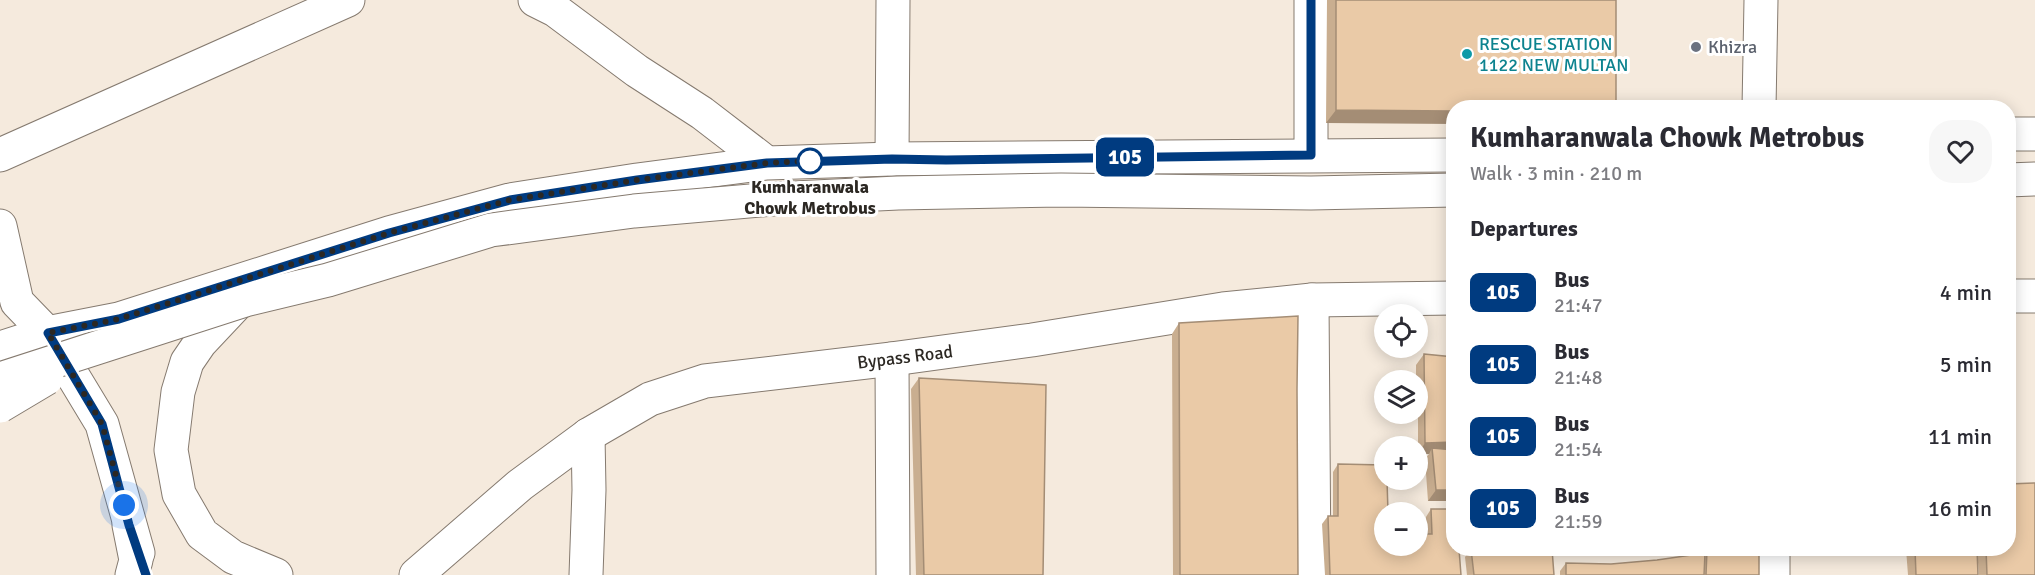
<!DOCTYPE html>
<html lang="en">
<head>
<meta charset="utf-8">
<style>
	:root { --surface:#fff; --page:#f7f7f7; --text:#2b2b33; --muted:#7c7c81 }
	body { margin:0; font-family:Signika,sans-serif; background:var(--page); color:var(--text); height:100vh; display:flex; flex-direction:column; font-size:22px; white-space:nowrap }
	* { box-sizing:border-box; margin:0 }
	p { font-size:20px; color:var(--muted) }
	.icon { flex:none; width:33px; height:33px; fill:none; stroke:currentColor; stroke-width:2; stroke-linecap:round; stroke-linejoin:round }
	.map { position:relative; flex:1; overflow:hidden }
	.drawer { position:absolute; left:1446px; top:100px; width:570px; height:456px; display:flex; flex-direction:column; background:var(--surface); border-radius:24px; box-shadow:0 3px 15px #0003 }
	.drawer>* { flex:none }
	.badge { padding:0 12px; border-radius:9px; font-size:21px; line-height:39px }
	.controls { position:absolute; left:1374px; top:304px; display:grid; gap:12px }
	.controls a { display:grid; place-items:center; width:54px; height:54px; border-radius:50%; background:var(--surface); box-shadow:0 3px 15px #0003; font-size:30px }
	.you { position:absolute; width:30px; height:30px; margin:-15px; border:4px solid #fff; border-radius:50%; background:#1a73e8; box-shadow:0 0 0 9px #1a73e833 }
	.map>.badge { position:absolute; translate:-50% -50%; box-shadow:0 0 0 3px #fff }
	h2 { padding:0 24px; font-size:22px; line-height:54px }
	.round { display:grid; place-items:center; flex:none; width:63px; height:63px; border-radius:24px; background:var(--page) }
	.overview { display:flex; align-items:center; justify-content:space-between; height:102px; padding:0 24px }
	h1 { font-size:28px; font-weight:700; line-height:45px }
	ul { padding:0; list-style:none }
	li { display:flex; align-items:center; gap:18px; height:72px; padding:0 24px }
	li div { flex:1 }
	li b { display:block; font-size:22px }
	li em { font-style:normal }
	li .badge { min-width:66px; font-weight:700; text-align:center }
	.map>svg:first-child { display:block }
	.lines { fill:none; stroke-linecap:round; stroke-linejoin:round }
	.minor-casing { stroke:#857a6f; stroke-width:35 }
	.major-casing { stroke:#857a6f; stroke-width:35 }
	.minor { stroke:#fff; stroke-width:33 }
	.major { stroke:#fff; stroke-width:33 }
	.major-bridge-casing { stroke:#857a6f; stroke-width:35; stroke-linecap:butt }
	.major-bridge { stroke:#fff; stroke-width:33 }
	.wall { fill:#c9ae90 }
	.shaded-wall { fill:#a48d75 }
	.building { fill:#eacaa7; stroke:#a48d75; stroke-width:1.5 }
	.line-casing { stroke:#fff; stroke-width:14 }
	.line { stroke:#003b80; stroke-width:9 }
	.walk { stroke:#2c2823; stroke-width:6; stroke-dasharray:0 10.8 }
	.worship-dot { fill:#6b7280; stroke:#fff; stroke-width:2 }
	.culture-dot { fill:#0f9aa8; stroke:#fff; stroke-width:2 }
	.stop-dot { fill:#fff; stroke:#003b80; stroke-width:3 }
	.labels { text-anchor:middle; stroke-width:6; stroke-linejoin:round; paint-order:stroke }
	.culture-label { font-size:18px; fill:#0d838f; stroke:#fff; text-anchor:start }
	.worship-label { font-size:18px; fill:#5b616d; stroke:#fff; text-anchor:start }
	.stop-label { font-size:18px; font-weight:bold; fill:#2c2823; stroke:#fff }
	.street-label { font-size:18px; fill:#2c2823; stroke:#fff }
</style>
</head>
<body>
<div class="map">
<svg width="2035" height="575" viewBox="0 0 2035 575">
	<rect width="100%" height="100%" fill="#f5eadd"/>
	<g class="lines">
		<defs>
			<path id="minor" d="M1759,108L1761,0
				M2008,134H2035
				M1311,155V0
				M892,159L893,0
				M0,226L17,302L47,333L102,424L138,553
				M1312,300L1314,575
				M892,359L893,575
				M1773,549V575
				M586,575L589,490L588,435"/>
			<path id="major" d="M535,0L555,10L637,71L702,113L767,163
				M0,155L348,0
				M2008,180L2035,179
				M246,294L200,343L187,362L178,392L171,450L179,494L202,534L233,557L276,575
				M2008,296H2035
				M0,348L47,333L119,319L389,233L510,200L637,180L767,163L892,159L1454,155
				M129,525L136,560L132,575
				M416,575L520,485L588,435L650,399L705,381L892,359L1032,340L1223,309L1312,300L1454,298"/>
		</defs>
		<use href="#minor" class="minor-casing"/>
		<use href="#major" class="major-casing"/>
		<use href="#minor" class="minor"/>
		<use href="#major" class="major"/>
		<defs>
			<path id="major-bridge" d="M0,379L245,300L328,280L491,230L634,211L773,199L898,193L1061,190L1311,193L1454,190
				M0,406L47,378"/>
		</defs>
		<use href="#major-bridge" class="major-bridge-casing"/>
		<use href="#major-bridge" class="major-bridge"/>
	</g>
	<path class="wall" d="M1327,0H1616L1326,123Z
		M1179,323L1297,389L1298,575H1173L1172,334Z
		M1424,354L1454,357V501H1428L1425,459L1429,454H1418V381H1416V365Z
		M919,378L1043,575H916L911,389Z
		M1338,464L1384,546L1426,534V517L1431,509L1461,575H1325L1322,524L1328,516H1333V472Z
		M1471,549L1554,575H1467L1465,557Z
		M1906,549H1977L1978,575H1908Z
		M1977,549H2008L2035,575H1979Z
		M1707,550L1759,575H1560V571L1566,563L1611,564L1657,560L1705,553Z"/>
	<path class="shaded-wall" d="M1336,110L1454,111V124L1326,123Z
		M1454,442V449L1451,453L1432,448L1429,454H1418L1425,443Z
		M1436,490H1454V501H1428Z"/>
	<path class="building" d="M1336,0H1616V108H1454V111L1336,110Z
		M1298,316L1297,389L1298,575H1180L1179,323Z
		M1424,354L1454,357V423H1453L1454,442L1425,443Z
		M919,378L1046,385L1043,575H924Z
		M1432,448L1454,450V490H1436Z
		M1338,464L1384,465V480H1387L1388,512L1409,510V513H1384V546H1418V534H1432L1431,509H1452L1454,516V549H1459L1461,575H1330L1328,516H1338Z
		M2035,483V575H1987L1986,549H2008V484Z
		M1471,549H1552L1554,575H1474Z
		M1915,549H1977L1978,575H1916Z
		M1707,550L1759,555V575H1706Z
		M1705,553L1704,575H1566V563L1611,564L1657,560Z"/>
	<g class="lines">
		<defs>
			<path id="line" d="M146,575L129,525L102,424L48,333L119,319L389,233L510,200L637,180L767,163L892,159L946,160L1311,155V0"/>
		</defs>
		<use href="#line" class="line-casing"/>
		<use href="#line" class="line"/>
		<path class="walk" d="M124,505L102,424L48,333L119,319L389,233L510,200L637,180L767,163L810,161"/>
	</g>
	<circle class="worship-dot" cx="1696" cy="47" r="6"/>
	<circle class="culture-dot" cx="1467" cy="54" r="6"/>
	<circle class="stop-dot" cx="810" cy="161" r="12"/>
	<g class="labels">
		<g class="culture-label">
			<text x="1479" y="50">RESCUE STATION<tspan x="1479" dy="21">1122 NEW MULTAN</tspan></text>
		</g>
		<g class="worship-label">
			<text x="1708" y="53">Khizra</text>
		</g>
		<g class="stop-label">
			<text x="810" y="193">Kumharanwala<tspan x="810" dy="21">Chowk Metrobus</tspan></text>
		</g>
		<g class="street-label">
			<text transform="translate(905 357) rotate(-7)" y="6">Bypass Road</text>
		</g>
	</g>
</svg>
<div class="controls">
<a><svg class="icon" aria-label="locate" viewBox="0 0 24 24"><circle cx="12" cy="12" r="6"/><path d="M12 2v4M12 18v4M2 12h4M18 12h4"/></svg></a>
<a><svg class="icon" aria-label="layers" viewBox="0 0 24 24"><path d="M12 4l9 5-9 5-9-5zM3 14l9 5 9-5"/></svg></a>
<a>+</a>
<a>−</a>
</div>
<div class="you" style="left:124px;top:505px"></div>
<b class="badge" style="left:1125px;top:157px;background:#003b80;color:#fff">105</b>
<section class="drawer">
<div class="overview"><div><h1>Kumharanwala Chowk Metrobus</h1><p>Walk · 3 min · 210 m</p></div><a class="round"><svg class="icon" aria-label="heart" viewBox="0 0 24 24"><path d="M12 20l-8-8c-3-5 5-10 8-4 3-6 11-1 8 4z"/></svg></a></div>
<h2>Departures</h2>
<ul>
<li><span class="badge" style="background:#003b80;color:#fff">105</span><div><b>Bus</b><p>21:47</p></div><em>4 min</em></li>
<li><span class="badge" style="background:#003b80;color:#fff">105</span><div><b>Bus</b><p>21:48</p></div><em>5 min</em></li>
<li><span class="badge" style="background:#003b80;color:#fff">105</span><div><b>Bus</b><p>21:54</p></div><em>11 min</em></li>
<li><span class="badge" style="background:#003b80;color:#fff">105</span><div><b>Bus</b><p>21:59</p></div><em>16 min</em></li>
</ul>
</section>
</div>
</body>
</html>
